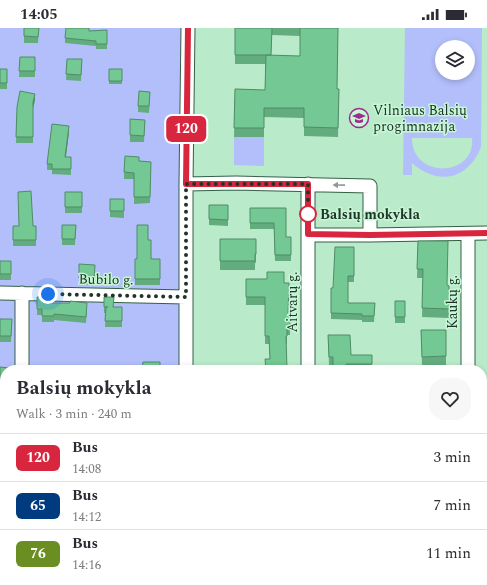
<!DOCTYPE html>
<html lang="en">
<head>
<meta charset="utf-8">
<style>
	:root { --surface:#fff; --page:#f7f7f7; --text:#2b2b33; --muted:#7c7c81; --line:#e1e1e2 }
	body { margin:0; font-family:Spectral,serif; background:var(--page); color:var(--text); height:100vh; display:flex; flex-direction:column; font-size:15px; white-space:nowrap }
	* { box-sizing:border-box; margin:0 }
	p { font-size:13px; color:var(--muted) }
	.icon { flex:none; width:22px; height:22px; fill:none; stroke:currentColor; stroke-width:2; stroke-linecap:round; stroke-linejoin:round }
	.map { position:relative; flex:1; overflow:hidden }
	.side { position:absolute; left:0px; top:337px; width:487px; height:220px; display:flex; flex-direction:column; background:var(--surface); border-radius:16px 16px 0 0; box-shadow:0 2px 6px #0003 }
	.side>* { flex:none }
	.badge { padding:0 8px; border-radius:6px; font-size:14px; line-height:26px }
	.tools { position:absolute; left:435px; top:12px; display:grid; gap:8px }
	.tools a { display:grid; place-items:center; width:40px; height:40px; border-radius:50%; background:var(--surface); box-shadow:0 2px 6px #0003; font-size:20px }
	.you { position:absolute; width:20px; height:20px; margin:-10px; border:3px solid #fff; border-radius:50%; background:#1a73e8; box-shadow:0 0 0 6px #1a73e833 }
	.map>.badge { position:absolute; translate:-50% -50%; box-shadow:0 0 0 2px #fff }
	.round { display:grid; place-items:center; flex:none; width:42px; height:42px; border-radius:16px; background:var(--page) }
	.headline { display:flex; align-items:center; justify-content:space-between; height:68px; padding:0 16px }
	h1 { font-size:19px; font-weight:700; line-height:30px }
	ul { padding:0; list-style:none }
	li { display:flex; align-items:center; gap:12px; height:48px; padding:0 16px; border-top:1px solid var(--line) }
	li div { flex:1 }
	li b { display:block; font-size:15px }
	li em { font-style:normal }
	li .badge { min-width:44px; font-weight:700; text-align:center }
	.status { display:flex; justify-content:space-between; align-items:center; height:28px; padding:0 20px; background:var(--surface); direction:ltr }
	.status svg { height:11px; fill:currentColor }
	.map>svg:first-child { display:block }
	.green { fill:#b2bffb; fill-rule:evenodd }
	.lines { fill:none; stroke-linecap:round; stroke-linejoin:round }
	.minor-casing { stroke:#336044; stroke-width:15 }
	.minor { stroke:#fff; stroke-width:13 }
	.wall { fill:#63ac7e; fill-rule:evenodd }
	.shaded-wall { fill:#508c67 }
	.building { fill:#73c893; stroke:#508c67 }
	.oneway { fill:#909a94 }
	.line-casing { stroke:#fff; stroke-width:9 }
	.line { stroke:#d7263d; stroke-width:6 }
	.walk { stroke:#213428; stroke-width:4; stroke-dasharray:0 7.2 }
	.stop-dot { fill:#fff; stroke:#d7263d; stroke-width:2 }
	.labels { text-anchor:middle; stroke-width:3; stroke-linejoin:round; paint-order:stroke }
	.poi-label { font-size:14px; fill:#213428; stroke:#c6f7d6; text-anchor:start }
	.stop-label { font-size:14px; font-weight:bold; fill:#213428; stroke:#c6f7d6; text-anchor:start }
	.street-label { font-size:14px; fill:#213428; stroke:#c6f7d6 }
</style>
</head>
<body>
<div class="status"><b>14:05</b><svg viewBox="0 0 49 12"><path d="M0 12V9h3v3zM5 12V6h3v6zM10 12V3h3v9zM15 12V0h3v12zM26 1h20v11H26zM47 4h2v5h-2z"/></svg></div>
<div class="map">
<svg width="487" height="557" viewBox="0 0 487 557">
	<rect width="100%" height="100%" fill="#b9eac9"/>
	<path class="green" d="M0,0H184L182,342H5V552H181V557H0Z
		M405,0H482L481,119C468,152 438,158 412,135V147H403ZM442,19H468V45H442ZM412,110H472C476,149 412,152 412,110Z
		M234,109H264V138L234,137Z"/>
	<g class="lines">
		<defs>
			<path id="minor" d="M186,156L236,155L370,158V207
				M308,156V342
				M468,206V342
				M308,207H370L487,205
				M0,265L186,269
				M22,342V265
				M186,342V156L188,0
				M469,552V557
				M21,557V552
				M186,557V552
				M308,557V552"/>
		</defs>
		<use href="#minor" class="minor-casing"/>
		<use href="#minor" class="minor"/>
	</g>
	<path class="wall" d="M24,0H39L38,15H24Z
		M235,0H338L337,61H339L338,109L304,108V90L264,89V109H234L235,61L265,62V36H235ZM272,7L300,8V28H271Z
		M107,2V21H96V18L65,15V10L89,3Z
		M20,29H35V49H19Z
		M67,31H82L81,53L66,52Z
		M0,41H7V61H0Z
		M109,41H122V56H109Z
		M150,71L149,85L138,84V78Z
		M35,72L33,80V115H16L17,79Z
		M130,91L145,92L144,114H130Z
		M69,104L66,129H71V147L52,146V142H47V136Z
		M139,133L151,134L150,175L134,176V151H124V144Z
		M65,164H82V185H65Z
		M110,171H124V190L110,189Z
		M209,177H228V198L209,197Z
		M250,180H286V209H291V233H275L274,201H250Z
		M62,197H76L75,217H62Z
		M13,198H36V218H13Z
		M220,211H256V235H255V242H220Z
		M148,212L151,231H160V257H135V231H137Z
		M418,213L447,257L449,258V290L422,289L423,250H417Z
		M354,219V254H348V275H375L374,294H362V292L331,291V285L333,260Z
		M0,233H11V252H0Z
		M95,243L94,257L79,256V250Z
		M246,251L284,255L289,286H290V307H287V316H286L270,331L269,316H265V277H246Z
		M37,269L47,275L87,281L86,295L54,292V294H42V287H37Z
		M104,269L114,279H122V299H105L106,285H104Z
		M395,273H405V295H395Z
		M12,291L11,314H0V300Z
		M421,302H446V338H422Z
		M328,307L351,327H372V342H333V337H329Z
		M0,339L5,342V366H0Z
		M0,386H4V406H0Z
		M0,435H5V447H0Z
		M0,453H5V476L0,475Z
		M486,473H487V509H486Z
		M4,497V519H0V498Z"/>
	<path class="shaded-wall" d="M35,66V72L33,80V115V74Z
		M69,98V104L65,134V129Z"/>
	<path class="building" d="M24,0H39L38,9L24,8Z
		M66,0H89V3L107,2V16H96V13L65,10Z
		M235,0H272L271,27H235Z
		M300,0H338L337,61H339L338,100L304,99V80H264V100H234L235,61L265,62L266,27L300,28Z
		M20,29H35V43H19Z
		M67,31H82L81,47L66,46Z
		M0,41H7V55H0Z
		M109,41H122V53H109Z
		M20,63L35,66L33,74V109H16L17,79Z
		M139,63L150,64L149,78H138Z
		M130,91L145,92L144,108L130,107Z
		M52,96L69,98L65,129H71V141H52V136H47Z
		M125,128L139,129V133L151,134L150,169H134V145L124,144Z
		M31,163L33,198H36V212H13V198H19L18,164Z
		M65,164H82V179H65Z
		M110,171H124V183H110Z
		M209,177H228V192L209,191Z
		M250,180H286V209H291V227H275L274,195H250Z
		M62,197H76L75,211H62Z
		M137,197H148V212H151V231H160V251H135V231H137Z
		M220,211H256V226H255V233H220Z
		M418,213H448L447,257L449,258V281L422,280L423,241H417Z
		M335,219H354V248H348V275H375L374,288H362V286L331,285V260H333Z
		M0,233H11V246H0Z
		M79,236L95,237L94,251L79,250Z
		M267,244H284V255H289L288,286H290V299H287V308H286L287,342H266L265,331H270L269,308H265V269H246V251H267Z
		M37,269H48L47,275H70V273L87,275L86,289L54,286V288H42V281H37Z
		M104,269H114L113,279H122V293H105L106,279H108H104Z
		M395,273H405V289H395Z
		M0,291H12L11,308H0Z
		M421,302H446V328L422,329Z
		M328,307H350L351,327H372V336H346V342H333V329H329Z
		M143,334H160V342H142Z
		M372,338L385,339V342H372Z
		M0,339L9,340V342H5V360H0Z
		M486,360H487V373Z
		M0,386H4V400H0Z
		M0,435H5V444H0Z
		M0,453H5V469H0Z
		M486,473H487V501H486Z
		M4,497V513H0V498Z
		M110,552H127V557H110Z
		M260,552H285V557H260Z
		M324,552H345V557H324Z"/>
	<defs><path id="oneway-solid" d="M-6-.8H1V-3.2L6.5 0L1 3.2V.8H-6Z"/></defs>
	<use class="oneway" href="#oneway-solid" transform="translate(339 157) rotate(-179)"/>
	<g class="lines">
		<defs>
			<path id="line" d="M188,0L186,156H308V206L370,207L487,205"/>
		</defs>
		<use href="#line" class="line-casing"/>
		<use href="#line" class="line"/>
		<path class="walk" d="M48,266L186,269V156H308V186"/>
	</g>
	<defs>
		<symbol id="school-ring" viewBox="-11 -11 22 22"><circle r="9.5" fill="#c6f7d6" stroke="#9d2d8b" stroke-width="1.5"/><path d="M0-5L7-2L0 1L-7-2ZM-4 1L0 2.5L4 1V4Q0 6-4 4Z" fill="#9d2d8b"/></symbol>
	</defs>
	<g fill-rule="evenodd">
		<use href="#school-ring" x="348" y="79" width="22" height="22"/>
	</g>
	<circle class="stop-dot" cx="308" cy="186" r="8"/>
	<g class="labels">
		<g class="poi-label">
			<text x="373" y="87">Vilniaus Balsių<tspan x="373" dy="16">progimnazija</tspan></text>
		</g>
		<g class="stop-label">
			<text x="320" y="191">Balsių mokykla</text>
		</g>
		<g class="street-label">
			<text transform="translate(106 251) rotate(1)" y="5">Bubilo g.</text>
			<text transform="translate(292 274) rotate(-90)" y="5">Aitvarų g.</text>
			<text transform="translate(452 274) rotate(-90)" y="5">Kaukų g.</text>
		</g>
	</g>
</svg>
<div class="tools">
<a><svg class="icon" aria-label="layers" viewBox="0 0 24 24"><path d="M12 4l9 5-9 5-9-5zM3 14l9 5 9-5"/></svg></a>
</div>
<div class="you" style="left:48px;top:266px"></div>
<b class="badge" style="left:186px;top:101px;background:#d7263d;color:#fff">120</b>
<section class="side">
<div class="headline"><div><h1>Balsių mokykla</h1><p>Walk · 3 min · 240 m</p></div><a class="round"><svg class="icon" aria-label="heart" viewBox="0 0 24 24"><path d="M12 20l-8-8c-3-5 5-10 8-4 3-6 11-1 8 4z"/></svg></a></div>
<ul>
<li><span class="badge" style="background:#d7263d;color:#fff">120</span><div><b>Bus</b><p>14:08</p></div><em>3 min</em></li>
<li><span class="badge" style="background:#003b80;color:#fff">65</span><div><b>Bus</b><p>14:12</p></div><em>7 min</em></li>
<li><span class="badge" style="background:#6b8e23;color:#fff">76</span><div><b>Bus</b><p>14:16</p></div><em>11 min</em></li>
</ul>
</section>
</div>
</body>
</html>
